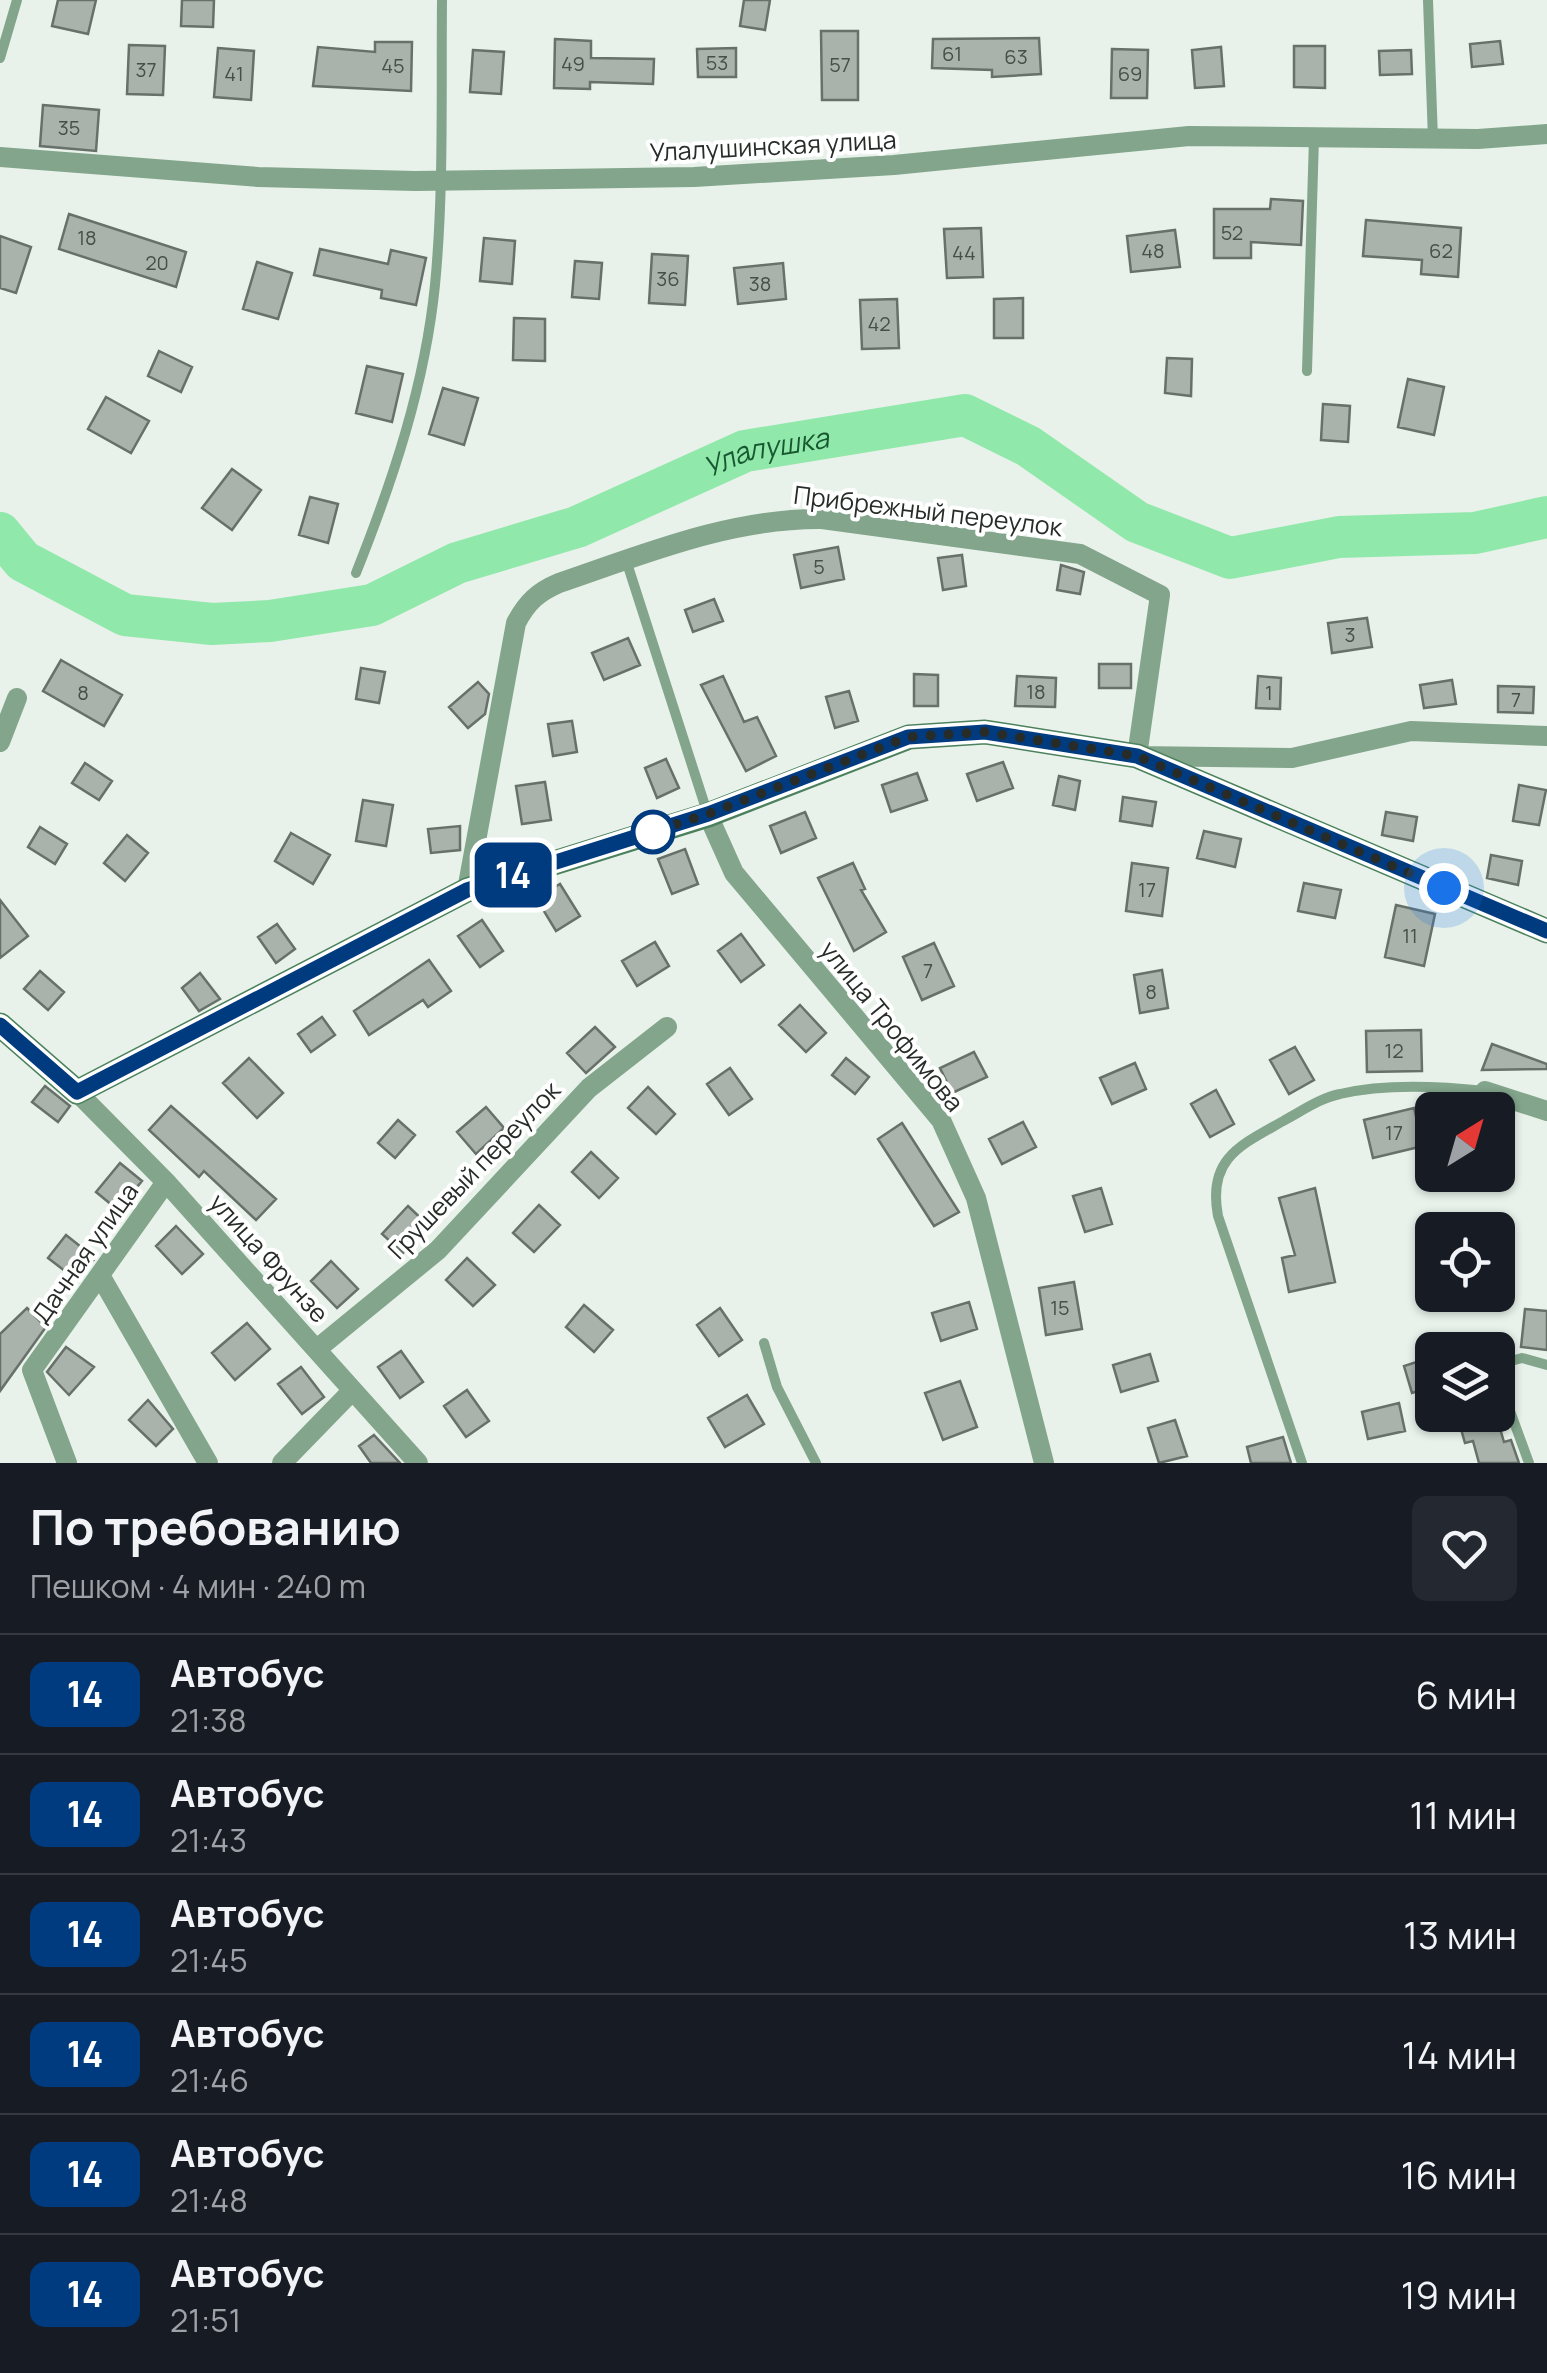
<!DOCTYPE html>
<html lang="ru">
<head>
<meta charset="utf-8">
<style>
	:root { --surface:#171b24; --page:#242831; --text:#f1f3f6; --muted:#9ea1a6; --line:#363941 }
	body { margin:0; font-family:Manrope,sans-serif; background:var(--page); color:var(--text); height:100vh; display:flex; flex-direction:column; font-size:38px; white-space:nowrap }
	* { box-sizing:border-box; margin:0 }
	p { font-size:32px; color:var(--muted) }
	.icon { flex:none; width:55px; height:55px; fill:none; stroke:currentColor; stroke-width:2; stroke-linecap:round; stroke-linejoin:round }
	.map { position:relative; height:1463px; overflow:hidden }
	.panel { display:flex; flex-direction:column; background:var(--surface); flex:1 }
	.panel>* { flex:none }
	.badge { padding:0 20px; border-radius:15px; font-size:35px; line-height:65px }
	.needle { width:65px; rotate:37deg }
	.fabs { position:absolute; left:1415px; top:1092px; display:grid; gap:20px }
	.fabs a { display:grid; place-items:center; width:100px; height:100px; border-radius:15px; background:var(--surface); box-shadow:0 2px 8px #0004; font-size:50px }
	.you { position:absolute; width:50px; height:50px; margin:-25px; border:8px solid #fff; border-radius:50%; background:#1a73e8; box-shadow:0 0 0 15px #1a73e833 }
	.map>.badge { position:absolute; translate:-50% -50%; box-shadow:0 0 0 5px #fff }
	.round { display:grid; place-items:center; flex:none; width:105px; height:105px; border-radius:15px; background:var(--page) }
	.headline { display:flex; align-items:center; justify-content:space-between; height:170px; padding:0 30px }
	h1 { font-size:48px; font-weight:700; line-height:75px }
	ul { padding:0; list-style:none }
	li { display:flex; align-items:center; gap:30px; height:120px; padding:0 30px; border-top:2px solid var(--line) }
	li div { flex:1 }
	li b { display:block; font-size:38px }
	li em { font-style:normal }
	li .badge { min-width:110px; font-weight:700; text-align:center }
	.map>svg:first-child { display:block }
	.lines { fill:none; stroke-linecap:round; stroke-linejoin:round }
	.river { stroke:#91e8ab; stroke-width:42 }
	.building { fill:#a9b3ab; stroke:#67716a; stroke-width:2.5 }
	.lane { stroke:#82a58b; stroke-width:10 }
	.street { stroke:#82a58b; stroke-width:20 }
	.secondary { stroke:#4b815c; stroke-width:25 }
	.line-casing { stroke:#fff; stroke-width:22 }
	.line { stroke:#003b80; stroke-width:15 }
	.walk { stroke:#282c29; stroke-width:10; stroke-dasharray:0 18 }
	.stop-dot { fill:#fff; stroke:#003b80; stroke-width:5 }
	.labels { text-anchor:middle; stroke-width:8; stroke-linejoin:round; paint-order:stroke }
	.number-label { font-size:20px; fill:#484e4a }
	.street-label { font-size:25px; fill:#282c29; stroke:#fff }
	.water-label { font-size:28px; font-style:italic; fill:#185831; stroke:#fff }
</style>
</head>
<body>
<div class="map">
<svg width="1547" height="1463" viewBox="0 0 1547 1463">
	<rect width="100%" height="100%" fill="#e8f2ea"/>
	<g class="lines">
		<path class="river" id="s1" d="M0,533L23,561L125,615L212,624L270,621L372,605L457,563L577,527L745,451L965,415L1028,446L1137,522L1230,558L1339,537L1475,533L1547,517"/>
	</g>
	<path class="building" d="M58,0H96L88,34L52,26Z
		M182,0H214L213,27L181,26Z
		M744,0H770L765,30L740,26Z
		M821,31H858V100H822Z
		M1039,38L1041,74L992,77V70L932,68L933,39Z
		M555,39L591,41V58L654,59L653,84L590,82V89L554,88Z
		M1500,41L1503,64L1472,67L1470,44Z
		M375,42H412L411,91L313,86L318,47L375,52Z
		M129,45L165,46L163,95L127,94Z
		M1294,46H1325V88L1294,87Z
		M1221,47L1224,86L1195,88L1192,50Z
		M218,48L254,51L251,100L214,97Z
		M736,48V77H698L697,49Z
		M1112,49L1148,50L1147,98H1111Z
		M473,50L504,52L501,94L470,92Z
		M1411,50L1412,74L1380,75L1379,51Z
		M43,105L99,110L96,151L40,146Z
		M1271,199L1303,201L1301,245L1251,242V258H1214V209H1270Z
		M69,214L186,252L176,287L59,249Z
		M1366,220L1461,228L1458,277L1421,274L1422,260L1363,256Z
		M981,228L983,277L947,278L944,229Z
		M1175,230L1180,267L1131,272L1127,236Z
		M0,236L31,247L16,293L0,288Z
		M484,238L515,241L512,284L480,281Z
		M320,249L388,264L391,250L426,258L416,305L381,298L382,290L314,275Z
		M652,254L688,256L685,305L649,303Z
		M575,261L602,263L599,299L572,297Z
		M257,262L292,273L278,319L243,309Z
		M783,263L786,299L738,304L734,268Z
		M1023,298V338H994V299Z
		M897,299L899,348L862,349L860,300Z
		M514,318L545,319V361L513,360Z
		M159,351L192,367L181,392L148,376Z
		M1167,358L1192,359L1191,396L1165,393Z
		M367,366L403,374L392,422L356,413Z
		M1408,379L1444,387L1434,435L1398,427Z
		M443,388L478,398L464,445L429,434Z
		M106,397L149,421L131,453L88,429Z
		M1323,404L1350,406L1348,442L1321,440Z
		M232,469L261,490L232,530L202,508Z
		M310,497L338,504L328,543L299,535Z
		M838,547L844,579L801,588L794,555Z
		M962,555L966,586L943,590L938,558Z
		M1061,565L1084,572L1080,594L1057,590Z
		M714,599L723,621L693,632L685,610Z
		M1367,618L1372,647L1332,653L1328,623Z
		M628,638L640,665L604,680L592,653Z
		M61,660L122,695L104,726L43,691Z
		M1099,664H1131V688H1099Z
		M361,668L385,672L379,703L356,699Z
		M914,674L938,675V706H914Z
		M723,676L744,722L757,717L776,756L746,771L701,685Z
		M1017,676L1056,678L1055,707L1015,706Z
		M1258,676L1281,678L1280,709L1256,708Z
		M1452,680L1456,704L1424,708L1420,685Z
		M478,682L489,694L485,714L468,728L449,707Z
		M1498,686L1534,687L1533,713L1498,712Z
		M849,691L858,721L835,728L826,697Z
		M572,721L577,752L553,756L548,724Z
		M666,759L679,788L657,798L645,768Z
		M1003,762L1013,788L977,801L967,774Z
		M85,763L112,781L99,800L72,783Z
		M917,773L927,800L891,812L882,785Z
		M1059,776L1080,781L1075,810L1053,805Z
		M545,782L551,820L522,824L516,786Z
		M1519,785L1546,790L1539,825L1513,821Z
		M1123,797L1156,802L1152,826L1120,821Z
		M363,800L393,805L386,846L356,841Z
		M805,812L816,838L781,853L770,826Z
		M1386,812L1417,817L1413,841L1382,835Z
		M460,826V850L431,853L428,829Z
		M40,827L67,844L55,864L28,847Z
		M1204,831L1241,839L1235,867L1197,858Z
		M291,833L330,855L313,884L275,861Z
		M127,835L148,853L125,881L104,863Z
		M685,849L698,884L672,894L658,859Z
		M1491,855L1522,861L1518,885L1487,878Z
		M853,863L865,889L861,890L886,932L854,951L818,878Z
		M1132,863L1168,868L1162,916L1126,911Z
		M1304,883L1341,890L1335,918L1298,911Z
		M560,884L580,916L556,931L536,898Z
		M0,900L28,936L0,958Z
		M1396,905L1435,914L1424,966L1385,957Z
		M482,920L503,951L480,967L458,936Z
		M277,924L295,949L276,963L258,937Z
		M741,934L764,965L741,982L718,951Z
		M655,942L669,966L637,986L622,961Z
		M934,943L954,986L922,1000L903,957Z
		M429,960L451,991L428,1007L423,1000L369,1035L354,1011Z
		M1162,970L1168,1008L1140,1013L1134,975Z
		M40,971L64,992L48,1010L24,989Z
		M200,973L220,999L199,1011L182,988Z
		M800,1005L826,1033L806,1052L779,1025Z
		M322,1017L335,1035L311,1052L298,1034Z
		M595,1027L615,1047L586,1073L567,1053Z
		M1421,1030L1422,1071L1367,1072L1366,1031Z
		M1492,1044L1547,1064V1069L1482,1070Z
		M1295,1047L1314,1080L1289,1094L1270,1060Z
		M974,1052L987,1077L952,1093L940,1068Z
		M249,1058L283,1093L257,1118L223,1083Z
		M846,1058L869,1077L855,1094L832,1075Z
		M1135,1063L1146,1089L1112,1104L1100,1078Z
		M730,1068L752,1099L729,1115L707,1084Z
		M45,1086L70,1106L58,1122L32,1102Z
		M648,1087L675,1114L656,1134L628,1108Z
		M1216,1090L1234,1124L1210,1137L1191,1104Z
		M171,1106L276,1199L256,1220L204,1171L199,1177L149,1130Z
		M486,1107L504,1128L476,1154L457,1132Z
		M1414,1108L1423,1146L1373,1158L1364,1120Z
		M398,1120L415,1135L395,1158L378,1143Z
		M1023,1122L1036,1147L1002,1164L989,1139Z
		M902,1123L959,1212L934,1226L878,1139Z
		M591,1152L618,1178L599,1198L572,1172Z
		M120,1163L142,1181L118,1210L96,1192Z
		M1101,1188L1112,1224L1085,1232L1073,1196Z
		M1315,1188L1335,1282L1289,1292L1282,1258L1295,1255L1279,1198Z
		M539,1205L560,1225L534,1252L513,1233Z
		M408,1206L429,1226L403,1253L382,1234Z
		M176,1226L203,1254L182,1274L156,1246Z
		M66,1235L95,1258L78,1281L48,1258Z
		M467,1258L495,1285L473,1306L446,1280Z
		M331,1261L358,1289L337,1308L311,1281Z
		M1074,1282L1082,1329L1046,1335L1039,1288Z
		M969,1302L977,1329L941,1341L932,1313Z
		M584,1305L613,1330L594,1352L566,1327Z
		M27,1308L46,1327L0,1391V1334Z
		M720,1308L742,1340L719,1356L697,1325Z
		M1525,1309L1547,1311V1350L1521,1347Z
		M247,1323L270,1349L235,1380L212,1353Z
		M66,1347L94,1367L69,1395L47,1372Z
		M401,1351L423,1382L400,1398L378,1367Z
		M1150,1354L1158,1381L1121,1392L1113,1365Z
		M1432,1357V1387L1412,1393L1404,1366Z
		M301,1367L324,1397L302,1414L278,1384Z
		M960,1381L977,1427L943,1440L925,1393Z
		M467,1390L489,1421L466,1437L444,1406Z
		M747,1395L764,1424L725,1447L708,1418Z
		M148,1400L173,1429L156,1446L129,1420Z
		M1399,1403L1405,1431L1368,1439L1362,1412Z
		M1457,1415H1496L1504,1442L1511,1440L1519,1463H1479L1473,1441L1465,1443Z
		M1175,1420L1187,1456L1159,1463L1148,1428Z
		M374,1435L400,1463H371L359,1446Z
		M1283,1437L1291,1463H1251L1247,1447Z"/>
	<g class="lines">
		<path class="lane" d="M1428,0L1433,139
			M0,58L17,0
			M1307,371L1314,138
			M626,560L708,815
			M356,573C393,480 425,385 435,285C444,191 441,94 442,0
			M764,1343L777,1387L816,1463
			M1302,1463L1218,1216C1207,1158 1241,1145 1285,1120C1302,1111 1320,1098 1340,1094C1386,1083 1439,1086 1485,1091
			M1529,1463L1499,1381L1511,1361L1522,1358L1547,1365"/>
		<path class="street" d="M0,157L258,177L415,181L694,177L894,165L1189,136L1478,139L1547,134
			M0,742L17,698
			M708,815L734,873L941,1120L976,1198L1044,1463
			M467,890L516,623C527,602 538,592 559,583C644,554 731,518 822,519L1080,554L1160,595L1137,756L1292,758L1411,731L1547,736
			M1485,1091L1547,1111
			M77,1092L166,1182L418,1463
			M101,1277L208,1463
			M317,1349L438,1250L589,1088L667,1027
			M67,1463L32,1370L166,1182
			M282,1463L351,1392"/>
		<path class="secondary" d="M0,1025L77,1092L467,890L708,815L909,737L985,732L1137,756L1547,931"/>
	</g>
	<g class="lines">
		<defs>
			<path id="line" d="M0,1025L77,1092L467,890L708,814L908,737L985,732L1137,756L1547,931"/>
		</defs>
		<use href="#line" class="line-casing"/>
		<use href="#line" class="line"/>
		<path class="walk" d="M653,832L639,836L708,814L908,737L985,732L1137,756L1444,888"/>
	</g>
	<circle class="stop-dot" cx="653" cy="832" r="20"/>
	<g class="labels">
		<g class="number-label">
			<text x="952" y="61">61</text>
			<text x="1016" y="64">63</text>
			<text x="717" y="70">53</text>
			<text x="573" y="71">49</text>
			<text x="840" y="72">57</text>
			<text x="393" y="73">45</text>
			<text x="146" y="77">37</text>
			<text x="234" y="81">41</text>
			<text x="1130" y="81">69</text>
			<text x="69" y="135">35</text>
			<text x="1232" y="240">52</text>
			<text x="87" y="245">18</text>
			<text x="1153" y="258">48</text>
			<text x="1441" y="258">62</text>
			<text x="964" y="260">44</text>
			<text x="157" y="270">20</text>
			<text x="668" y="286">36</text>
			<text x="760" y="291">38</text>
			<text x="879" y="331">42</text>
			<text x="819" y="574">5</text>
			<text x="1350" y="642">3</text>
			<text x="1036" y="699">18</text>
			<text x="83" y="700">8</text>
			<text x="1269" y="700">1</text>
			<text x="1516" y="707">7</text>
			<text x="1147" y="897">17</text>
			<text x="1410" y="943">11</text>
			<text x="928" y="978">7</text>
			<text x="1151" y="999">8</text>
			<text x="1394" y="1058">12</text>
			<text x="1394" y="1140">17</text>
			<text x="1060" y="1315">15</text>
		</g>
		<g class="street-label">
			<text transform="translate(773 146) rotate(-3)" y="9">Улалушинская улица</text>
			<text transform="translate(928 511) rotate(7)" y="9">Прибрежный переулок</text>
			<text transform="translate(892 1026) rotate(51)" y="9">улица Трофимова</text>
			<text transform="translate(474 1170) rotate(-46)" y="9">Грушевый переулок</text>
			<text transform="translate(85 1253) rotate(-55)" y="9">Дачная улица</text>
			<text transform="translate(269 1258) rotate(48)" y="9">улица Фрунзе</text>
		</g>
		<g class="water-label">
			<text dy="10" stroke="none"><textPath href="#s1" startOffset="825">Улалушка</textPath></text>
		</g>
	</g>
</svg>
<div class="fabs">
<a><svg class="needle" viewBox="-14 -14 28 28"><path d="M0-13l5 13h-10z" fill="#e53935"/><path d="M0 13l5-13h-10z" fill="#9ea1a6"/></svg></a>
<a><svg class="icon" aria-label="locate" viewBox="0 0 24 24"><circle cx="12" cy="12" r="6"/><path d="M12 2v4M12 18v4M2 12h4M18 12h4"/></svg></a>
<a><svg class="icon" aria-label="layers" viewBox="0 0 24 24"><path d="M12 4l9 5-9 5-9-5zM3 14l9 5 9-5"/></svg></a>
</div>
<div class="you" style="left:1444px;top:888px"></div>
<b class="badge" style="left:513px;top:875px;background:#003b80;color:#fff">14</b>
</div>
<section class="panel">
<div class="headline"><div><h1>По требованию</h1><p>Пешком · 4 мин · 240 m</p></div><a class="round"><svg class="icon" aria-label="heart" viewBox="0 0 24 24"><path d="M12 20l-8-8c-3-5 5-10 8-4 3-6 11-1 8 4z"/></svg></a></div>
<ul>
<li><span class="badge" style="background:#003b80;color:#fff">14</span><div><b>Автобус</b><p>21:38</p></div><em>6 мин</em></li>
<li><span class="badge" style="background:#003b80;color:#fff">14</span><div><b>Автобус</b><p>21:43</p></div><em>11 мин</em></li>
<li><span class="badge" style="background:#003b80;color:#fff">14</span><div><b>Автобус</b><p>21:45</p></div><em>13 мин</em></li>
<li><span class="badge" style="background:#003b80;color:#fff">14</span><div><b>Автобус</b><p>21:46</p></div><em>14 мин</em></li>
<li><span class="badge" style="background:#003b80;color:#fff">14</span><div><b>Автобус</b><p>21:48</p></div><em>16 мин</em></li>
<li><span class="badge" style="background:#003b80;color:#fff">14</span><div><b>Автобус</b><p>21:51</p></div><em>19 мин</em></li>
</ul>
</section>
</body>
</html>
